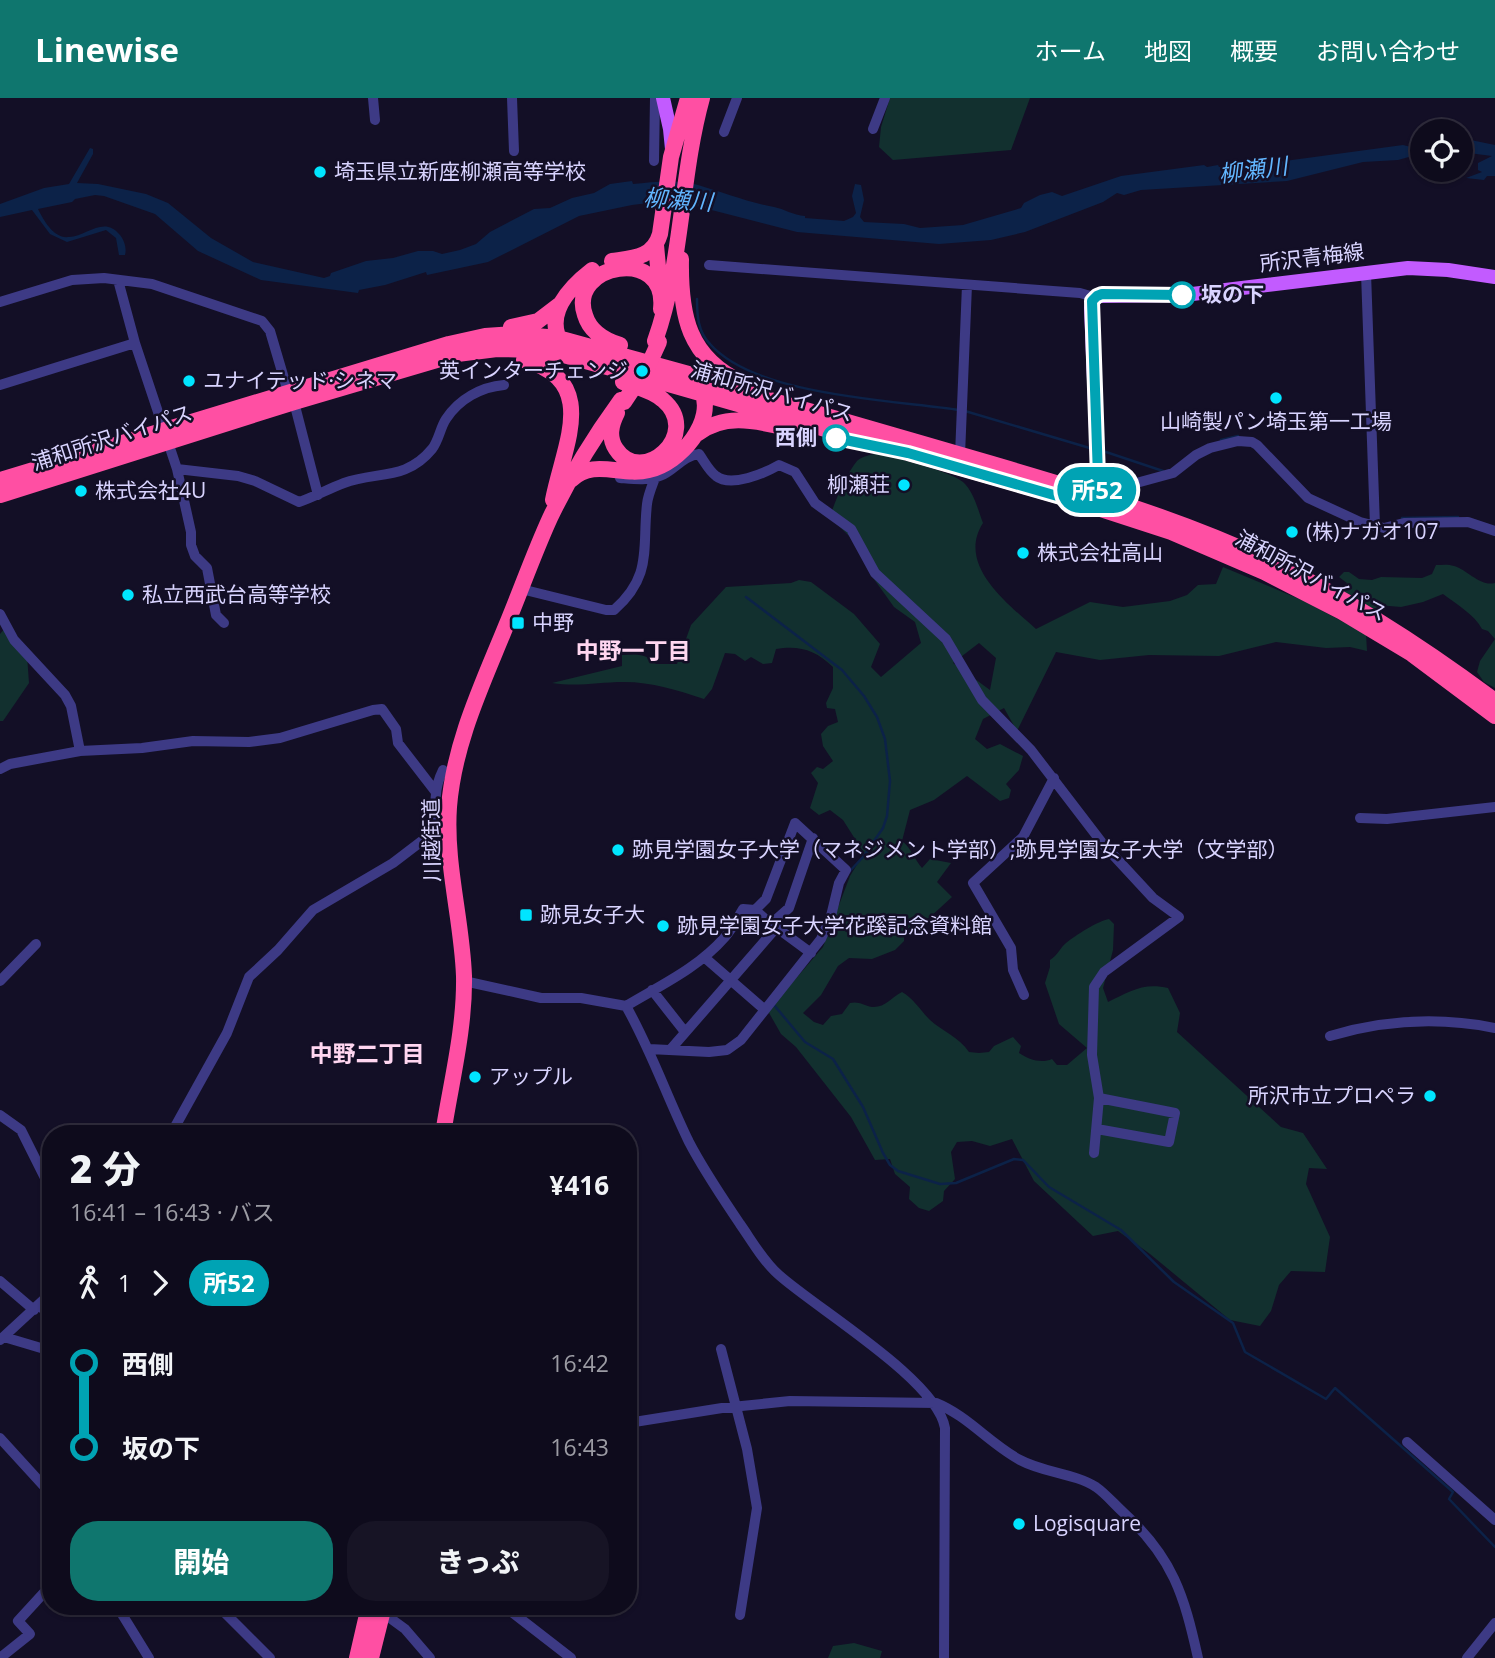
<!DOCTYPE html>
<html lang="ja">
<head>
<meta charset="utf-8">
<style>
	:root { --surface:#0e0b1c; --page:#171425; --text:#f1f3f6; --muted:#9b9ba3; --line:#2e2b3b; --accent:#0f766e }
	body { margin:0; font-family:"Open Sans","Noto Sans JP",sans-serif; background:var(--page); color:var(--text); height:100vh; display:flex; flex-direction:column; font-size:26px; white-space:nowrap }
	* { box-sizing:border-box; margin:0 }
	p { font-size:23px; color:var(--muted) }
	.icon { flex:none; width:38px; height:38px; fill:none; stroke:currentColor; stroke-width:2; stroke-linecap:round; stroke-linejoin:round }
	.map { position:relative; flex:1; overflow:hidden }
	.details { position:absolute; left:42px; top:1027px; width:595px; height:490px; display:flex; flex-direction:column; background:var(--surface); border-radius:28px; box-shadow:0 2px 5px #0004,0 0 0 2px var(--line) }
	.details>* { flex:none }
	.badge { padding:0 14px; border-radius:23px; font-size:24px; line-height:46px }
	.tools { position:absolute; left:1410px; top:21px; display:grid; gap:14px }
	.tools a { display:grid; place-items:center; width:63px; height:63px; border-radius:50%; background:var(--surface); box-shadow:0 2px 5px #0004,0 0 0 2px var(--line); font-size:35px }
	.map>.badge { position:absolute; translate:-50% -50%; box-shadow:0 0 0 4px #fff }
	.legs { display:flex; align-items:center; gap:10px; height:77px; padding:0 28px; font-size:23px }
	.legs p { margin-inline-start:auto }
	.headline { display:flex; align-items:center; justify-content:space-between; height:119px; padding:0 28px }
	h1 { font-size:38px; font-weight:800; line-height:52px }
	.cta { display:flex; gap:14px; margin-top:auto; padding:14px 28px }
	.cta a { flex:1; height:80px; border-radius:28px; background:var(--accent); color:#fff; font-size:28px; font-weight:800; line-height:80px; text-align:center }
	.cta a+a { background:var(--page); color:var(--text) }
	ul { padding:0 28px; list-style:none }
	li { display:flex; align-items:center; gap:24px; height:84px; font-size:26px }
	li i { display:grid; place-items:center; width:10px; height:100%; margin:0 9px; background:currentColor }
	li i::after { content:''; width:18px; height:18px; margin:-9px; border:5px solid; border-radius:50%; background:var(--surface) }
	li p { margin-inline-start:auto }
	li:first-child i { background:linear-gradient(#0000 50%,currentColor 0) }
	li:last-child i { background:linear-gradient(currentColor 50%,#0000 0) }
	header { display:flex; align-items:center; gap:42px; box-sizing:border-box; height:98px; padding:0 35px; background:var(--accent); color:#fff }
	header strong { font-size:33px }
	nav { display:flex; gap:38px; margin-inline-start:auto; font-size:24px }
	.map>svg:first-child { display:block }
	.green { fill:#12302f; fill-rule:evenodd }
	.water { fill:#0c2248 }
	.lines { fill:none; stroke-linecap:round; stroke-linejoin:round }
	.stream { stroke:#0c2248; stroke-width:2.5 }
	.minor { stroke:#3d3a85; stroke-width:10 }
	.major { stroke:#c25bff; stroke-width:14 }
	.highway { stroke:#ff4fa3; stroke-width:16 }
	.highway-bridge { stroke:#ff4fa3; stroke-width:16 }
	.line-1-casing { stroke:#fff; stroke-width:16 }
	.line-1 { stroke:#00a3b4; stroke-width:10 }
	.poi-dot { fill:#00e5ff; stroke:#130f26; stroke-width:2.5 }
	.stop-1-dot { fill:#fff; stroke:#00a3b4; stroke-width:3.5 }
	.labels { text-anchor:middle; stroke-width:5; stroke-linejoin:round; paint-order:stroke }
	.poi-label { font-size:21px; fill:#d9d4ff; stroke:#130f26; text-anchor:start }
	.street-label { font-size:21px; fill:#d9d4ff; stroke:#130f26 }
	.stop-label { font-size:21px; font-weight:bold; fill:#d9d4ff; stroke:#130f26; text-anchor:start }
	.water-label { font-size:23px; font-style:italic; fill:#62b6ff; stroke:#130f26 }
	.neighbourhood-label { font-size:23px; font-weight:bold; fill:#ffd6f0; stroke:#130f26 }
</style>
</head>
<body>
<header>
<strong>Linewise</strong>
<nav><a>ホーム</a><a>地図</a><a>概要</a><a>お問い合わせ</a></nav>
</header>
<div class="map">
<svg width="1495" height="1560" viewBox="0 0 1495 1560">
	<rect width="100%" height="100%" fill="#130f26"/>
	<path class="green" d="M890,0H1030L1011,52L893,62L879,49L881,29Z
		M878,355C896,360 950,373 963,384C974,394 978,412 983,425C956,467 1008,506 1036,531L1090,504L1123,509L1170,503L1187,497L1198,487L1216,486L1223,469L1304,503L1366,536L1367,553L1350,549L1326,550L1276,544L1219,558L1149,557L1100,562L1056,554L1017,633L1004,610L983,621L975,641L987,651L1000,646L1023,658L1019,672L1006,686L1011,692L1009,700L1000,703L967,678L934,702L910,712L902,743C912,751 914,761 922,770L930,761L951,765L937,784L952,799L929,820L915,824L904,835V843L895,852L872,861L849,860L838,868L821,897L803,915L814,924L823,927L831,918L842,916L850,905C859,903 863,907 872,909C885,910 892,899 902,894C914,901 920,912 930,922C942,933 959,939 969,954L979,955L989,954L994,948L1013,939L1021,948L1019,955C1028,961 1041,966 1052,961L1057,967H1067L1087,950L1059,926L1045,885L1050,869V862C1058,857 1060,850 1066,845C1076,837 1098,823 1109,821L1114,826L1113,852L1103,890L1108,904C1129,894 1143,884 1168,890L1180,915L1177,934L1281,1029L1303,1035L1327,1071L1309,1070L1306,1086L1330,1139L1325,1174L1291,1173L1279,1187L1271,1213L1260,1228L1230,1222L1150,1156L1118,1133L1093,1138L1034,1083L1012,1041L990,1048L972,1043L957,1044L951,1054L955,1081L944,1093L943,1103L929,1113L919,1110L909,1101L910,1089L895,1076L890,1061L875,1062L851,1019L796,949L781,936L768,913L823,849L850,778L864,755L843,722L830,712L819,717L810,710L818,685L811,675L817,669L823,671L833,663L823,648L821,636L828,628L838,624L835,611L827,610L826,605L833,590V569C816,552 799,547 776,551L772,565L763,566L751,559L745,563L735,556L725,555L712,591L704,601C677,592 652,584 624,584C598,584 578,589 552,585L622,568V557C636,556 645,555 656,566H677L691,527L726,489L791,485L799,482L811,484L854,516L880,546L871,569L881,579L921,545L915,524L894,509L871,477L855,444L830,419C835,403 846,376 857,363C862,358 871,357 878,355ZM979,545L996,560L990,592L953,565Z
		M1436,467C1442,467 1448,466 1454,468C1468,472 1480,489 1495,485V590L1484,584L1477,574L1480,563L1495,541L1488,533L1482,531C1474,516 1456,506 1443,496L1423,504L1401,509L1378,507L1376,514L1338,496L1347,485L1339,479L1344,474H1349L1359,481L1372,482L1381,479L1422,480L1432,476Z
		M6,529L27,557L29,585L3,623H0V536Z
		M854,1545L882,1553L880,1560H828L833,1548Z"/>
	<path class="water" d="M1461,40L1495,47V78H1487L1484,82L1466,80L1482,74L1478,72V65L1492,58L1461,54Z
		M1423,45V55L1398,62L1363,64L1287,83L1141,92L1124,97L1117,95L1103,104L1025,134L991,142L939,146L797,134L696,108L656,104L632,107L579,118L488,164L427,177L426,174L385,187L359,192L358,195L261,182L198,153L155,116L104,98L95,97L75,101L72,104L38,111C44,123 54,141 69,139C87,138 104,117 120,137C124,142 127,150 125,157H119L116,140L106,132L67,144L50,136L32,112L0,119V106L44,90L69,86L90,50L93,51V56L77,85L98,86L146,96L168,105L211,140L253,164L324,180L330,178L331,175L366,163L393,160L418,153H433L442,156L460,152L476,146L490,134L534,111L550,110L572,100L594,95L610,86L632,83L633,86C653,84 678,81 698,87C722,94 747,104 774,109C784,111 793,117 805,118V120L844,123L853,119L856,115L852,98L855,86L861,87L864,102L860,119L864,124L904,126L920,130L963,127L1021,110L1024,105L1040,97L1052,94L1062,98L1121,78L1204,67L1207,69L1218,67L1219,69L1247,68L1403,47L1411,49Z"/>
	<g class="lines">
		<path class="stream" d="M697,201C697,218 698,234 710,246C756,298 892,302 959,312
			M965,313L1093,351
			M1221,342L1238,338
			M1103,353L1163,373
			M1402,420L1458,419
			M746,499L842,572L864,598L877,619L885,641L890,683L887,718L883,730L863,759L849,774
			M774,907L805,944L833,961L863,1009L883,1055L890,1067L898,1073L940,1086L956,1085L1014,1061L1023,1062L1049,1089L1121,1132L1174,1184L1233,1225L1245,1254L1326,1301L1335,1290L1453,1394L1449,1401L1495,1449"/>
		<path class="minor" d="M373,0L375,22
			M512,0L514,53
			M873,31L885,0
			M724,34L737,0
			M654,63L655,0
			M709,167L1080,195L1094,199
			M1366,175L1375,428
			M118,182L135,245L177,371L191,434V447L195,458L207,470L216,517L224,525
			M0,204L72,182L104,180L152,186L262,223L270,233L288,294
			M0,287L135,245
			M294,304L318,397
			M960,357L967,187
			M177,371L238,378L255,383L299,404C314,399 328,391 344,385C376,373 406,383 432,351C439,342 440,330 446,321C459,301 481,289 504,287
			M620,380C633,381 648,383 660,378C675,372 682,358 699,356C704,363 709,373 716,378C731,390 765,375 779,367L795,374L815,405L851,431L875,475L946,541L982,602L1031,652L1103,746L1153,800L1179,819L1104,874L1094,889L1092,957L1099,1000L1094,1055
			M1096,396L1173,375L1196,357L1210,350L1238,343L1252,344L1257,347L1308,400L1360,424L1384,430L1404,425L1468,424L1495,433
			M521,491L606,512H614C653,478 642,450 647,406C648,397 652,388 655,380
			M0,516L14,542L65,597L71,608L80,653
			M0,671L10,666L80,653L142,650L193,643L249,644L280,640L373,612L382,611L396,631L398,645L435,693
			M1360,720L1387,721L1495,709
			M438,729C435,707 433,692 443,672
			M773,827L811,855
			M704,859L765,912
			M0,883L36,846
			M464,883L541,900H581L626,908C651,952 667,999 689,1044C704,1073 722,1099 740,1126C752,1143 763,1163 779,1177C817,1211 937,1282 945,1330L944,1560
			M652,892L685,934
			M1024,897L1013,872L1011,850L973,785L1023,739L1054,680
			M626,908C661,887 698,870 725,839C732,831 737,821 743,811L755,812L771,826L789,810L813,740
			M1330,938C1384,922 1440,919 1495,930
			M649,951L709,954L727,952L741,942L821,841L831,818L839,785L846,772L795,725L766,801L755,812
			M670,952L776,830
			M0,1017L21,1032L51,1092
			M1097,1031L1169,1044L1175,1015L1099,1000
			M171,1036L227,935L249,879L278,852L313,812L393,765L448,723
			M0,1183L34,1212
			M38,1207L51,1217
			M4,1239L51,1253
			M0,1242L51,1195
			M721,1251L747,1351L757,1410L740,1517
			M628,1325L722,1310L790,1303L936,1305C968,1318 990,1346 1020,1362C1044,1375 1074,1375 1096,1389C1106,1396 1115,1407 1124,1415C1173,1460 1184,1497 1198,1560
			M0,1340L51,1396
			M1407,1344L1495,1422
			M117,1508L149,1560
			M218,1508L270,1560
			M504,1508L571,1560
			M379,1512L405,1531L430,1560
			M123,1518L134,1508
			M0,1560L30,1536L18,1523L51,1487
			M1467,1560L1495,1525"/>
		<path class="major" d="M663,0L670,31L672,51
			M1092,408L1098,379L1091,210L1092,203L1097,198L1184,197L1408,170L1448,172L1495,179"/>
		<path class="highway" d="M656,147L660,190
			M681,161C680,217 688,260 743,285
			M612,163C633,160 653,160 660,136L671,59L688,0
			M511,229L538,223L559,207
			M655,243C683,165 680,79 702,0
			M562,246C543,217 570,189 592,172
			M620,247C604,242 590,234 585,217C567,166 668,147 661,211
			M524,262C601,283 563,348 553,402
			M617,315C611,327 608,339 616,351C642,390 703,336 663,302C652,292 636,289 623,284
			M697,336C723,316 752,322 783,329
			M0,382L449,246L485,238L514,236L558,240L714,283L759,299C839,321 919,345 999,368C1091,395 1182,422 1269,463C1349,501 1424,550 1495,603
			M571,382C594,360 621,379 649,372C680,365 717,323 701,291
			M0,397L294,304L457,256L497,251L534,252L560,256L658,283L1073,402L1171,434L1264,474L1342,514L1412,556L1495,618
			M443,1036C451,984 465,931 464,878C462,822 445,766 449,709C454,645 482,587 506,528C521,492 534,455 550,420C570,378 594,339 621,302
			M357,1560L369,1508
			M371,1560L384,1508"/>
		<path class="highway-bridge" d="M624,304L648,268L659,244"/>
	</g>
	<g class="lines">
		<defs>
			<path id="line-1" d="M836,340L908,355L1092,408L1098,379L1092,203L1097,198L1102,196L1182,197"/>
		</defs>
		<use href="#line-1" class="line-1-casing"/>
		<use href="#line-1" class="line-1"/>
	</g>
	<g class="poi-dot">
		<circle cx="320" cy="74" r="7"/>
		<circle cx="642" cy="273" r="7"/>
		<circle cx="189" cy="283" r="7"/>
		<circle cx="1276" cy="300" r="7"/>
		<circle cx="904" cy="387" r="7"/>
		<circle cx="81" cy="393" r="7"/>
		<circle cx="1292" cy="434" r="7"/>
		<circle cx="1023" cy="455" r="7"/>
		<circle cx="128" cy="497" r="7"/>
		<rect x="511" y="518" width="14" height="14" rx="3.5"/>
		<circle cx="618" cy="752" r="7"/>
		<rect x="519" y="810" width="14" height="14" rx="3.5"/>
		<circle cx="663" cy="828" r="7"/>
		<circle cx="475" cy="979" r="7"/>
		<circle cx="1430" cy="998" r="7"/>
		<circle cx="1019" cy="1426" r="7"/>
	</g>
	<g class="stop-1-dot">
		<circle cx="1182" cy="197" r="12"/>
		<circle cx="836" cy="340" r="12"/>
	</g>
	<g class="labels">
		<g class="poi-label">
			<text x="334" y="81">埼玉県立新座柳瀬高等学校</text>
			<text x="628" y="280" text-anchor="end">英インターチェンジ</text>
			<text x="203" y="290">ユナイテッド·シネマ</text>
			<text x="1276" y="331" text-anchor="middle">山崎製パン埼玉第一工場</text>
			<text x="890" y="394" text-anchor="end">柳瀬荘</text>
			<text x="95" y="400">株式会社4U</text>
			<text x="1306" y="441">(株)ナガオ107</text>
			<text x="1037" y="462">株式会社高山</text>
			<text x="142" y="504">私立西武台高等学校</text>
			<text x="532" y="532">中野</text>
			<text x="632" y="759">跡見学園女子大学（マネジメント学部）;跡見学園女子大学（文学部）</text>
			<text x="540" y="824">跡見女子大</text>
			<text x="677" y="835">跡見学園女子大学花蹊記念資料館</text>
			<text x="489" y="986">アップル</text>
			<text x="1416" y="1005" text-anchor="end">所沢市立プロペラ</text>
			<text x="1033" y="1433">Logisquare</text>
		</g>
		<g class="street-label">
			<text transform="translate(1312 160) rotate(-7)" y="7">所沢青梅線</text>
			<text transform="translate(772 294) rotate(16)" y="7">浦和所沢バイパス</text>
			<text transform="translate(112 340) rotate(-18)" y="7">浦和所沢バイパス</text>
			<text transform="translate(1311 478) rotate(28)" y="7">浦和所沢バイパス</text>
			<text transform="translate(432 742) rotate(-91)" y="7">川越街道</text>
		</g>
		<g class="stop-label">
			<text x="1201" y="204">坂の下</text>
			<text x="817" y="347" text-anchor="end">西側</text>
		</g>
		<g class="water-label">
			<text transform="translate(1253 72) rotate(-7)" y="8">柳瀬川</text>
			<text transform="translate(678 102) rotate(4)" y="8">柳瀬川</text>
		</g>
		<g class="neighbourhood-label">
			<text x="633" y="561">中野一丁目</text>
			<text x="367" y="964">中野二丁目</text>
		</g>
	</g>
</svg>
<div class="tools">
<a><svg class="icon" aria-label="locate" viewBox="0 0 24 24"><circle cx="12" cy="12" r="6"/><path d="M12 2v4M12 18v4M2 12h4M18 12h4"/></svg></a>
</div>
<b class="badge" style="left:1097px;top:392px;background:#00a3b4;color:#fff">所52</b>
<section class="details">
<div class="headline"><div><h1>2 分</h1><p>16:41 – 16:43 · バス</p></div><b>¥416</b></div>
<div class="legs"><svg class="icon" aria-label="walk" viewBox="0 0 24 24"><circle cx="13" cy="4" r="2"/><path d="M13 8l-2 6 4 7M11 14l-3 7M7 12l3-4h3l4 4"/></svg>1<svg class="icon" aria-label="forward" viewBox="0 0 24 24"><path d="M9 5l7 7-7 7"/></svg><b class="badge" style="background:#00a3b4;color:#fff">所52</b></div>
<ul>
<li><i style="color:#00a3b4"></i><b>西側</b><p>16:42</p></li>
<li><i style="color:#00a3b4"></i><b>坂の下</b><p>16:43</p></li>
</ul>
<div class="cta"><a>開始</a><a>きっぷ</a></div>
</section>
</div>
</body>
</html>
